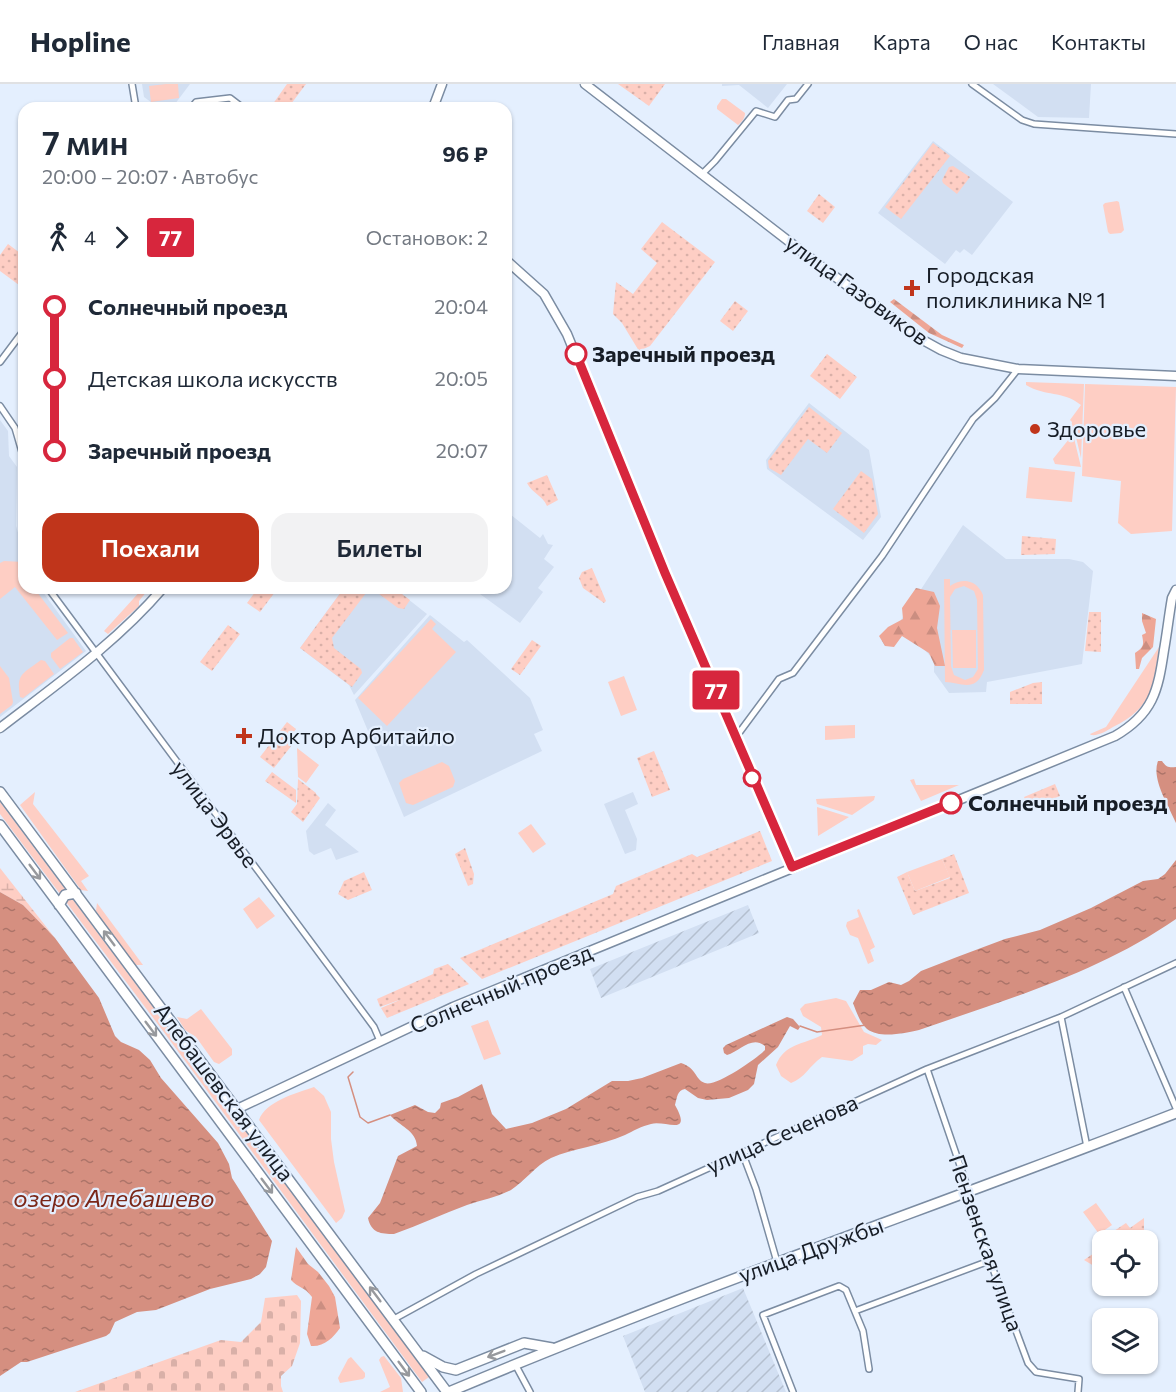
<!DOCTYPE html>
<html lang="ru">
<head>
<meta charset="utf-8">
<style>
	:root { --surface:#fff; --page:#f2f2f3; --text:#1f2937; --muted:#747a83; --line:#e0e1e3; --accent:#c0351b }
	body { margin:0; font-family:Commissioner,sans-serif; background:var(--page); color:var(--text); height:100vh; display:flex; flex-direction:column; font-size:22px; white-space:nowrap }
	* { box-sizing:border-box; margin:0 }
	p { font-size:20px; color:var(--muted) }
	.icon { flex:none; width:33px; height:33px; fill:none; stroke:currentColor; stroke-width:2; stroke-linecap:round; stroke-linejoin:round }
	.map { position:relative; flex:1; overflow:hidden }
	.details { position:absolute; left:18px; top:18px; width:494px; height:492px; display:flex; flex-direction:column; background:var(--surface); border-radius:18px; box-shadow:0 2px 4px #0004 }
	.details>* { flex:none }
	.badge { padding:0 12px; border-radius:4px; font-size:21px; line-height:39px }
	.controls { position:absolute; left:1092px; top:1146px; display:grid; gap:12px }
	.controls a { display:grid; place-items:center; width:66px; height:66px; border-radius:12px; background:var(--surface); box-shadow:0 2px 4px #0004; font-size:30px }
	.map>.badge { position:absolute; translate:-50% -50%; box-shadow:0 0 0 3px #fff }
	.legs { display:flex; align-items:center; gap:9px; height:66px; padding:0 24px; font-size:20px }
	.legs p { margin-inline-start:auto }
	.headline { display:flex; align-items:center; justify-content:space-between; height:102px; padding:0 24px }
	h1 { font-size:33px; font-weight:600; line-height:45px }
	.button { display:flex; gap:12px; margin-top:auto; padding:12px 24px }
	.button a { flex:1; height:69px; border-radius:18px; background:var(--accent); color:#fff; font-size:24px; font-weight:600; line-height:69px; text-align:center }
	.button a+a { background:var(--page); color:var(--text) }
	ul { padding:0 24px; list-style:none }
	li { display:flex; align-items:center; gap:21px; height:72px; font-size:22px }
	li i { display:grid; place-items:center; width:9px; height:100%; margin:0 8px; background:currentColor }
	li i::after { content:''; width:15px; height:15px; margin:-8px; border:4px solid; border-radius:50%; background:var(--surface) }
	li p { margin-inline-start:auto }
	li:first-child i { background:linear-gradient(#0000 50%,currentColor 0) }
	li:last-child i { background:linear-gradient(currentColor 50%,#0000 0) }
	header { display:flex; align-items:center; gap:36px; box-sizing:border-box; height:84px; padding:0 30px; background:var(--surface); border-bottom:2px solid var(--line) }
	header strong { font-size:28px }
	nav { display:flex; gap:33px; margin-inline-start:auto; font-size:21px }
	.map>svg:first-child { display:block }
	.built { fill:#d2dff2 }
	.industrial { fill:url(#industrial-furrows) }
	.grass { fill:#fecec4; fill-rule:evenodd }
	.forest { fill:url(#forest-firs) }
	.wetland { fill:url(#wetland-marsh) }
	.cemetery { fill:url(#cemetery-stones) }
	.park { fill:url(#park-dots) }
	.water { fill:url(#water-ripples) }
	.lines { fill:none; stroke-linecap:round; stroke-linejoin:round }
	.stream { stroke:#d58f80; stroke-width:1.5 }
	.street-casing { stroke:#7b8ca2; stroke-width:8 }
	.secondary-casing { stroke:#7b8ca2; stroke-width:11 }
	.primary-casing { stroke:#7b8ca2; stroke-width:12 }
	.street { stroke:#fff; stroke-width:5 }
	.secondary { stroke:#fff; stroke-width:8 }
	.primary { stroke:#fff; stroke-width:9 }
	.oneway { stroke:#97999d }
	.line-1-casing { stroke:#fff; stroke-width:14 }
	.line-1 { stroke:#d7263d; stroke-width:9 }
	.poi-dot { fill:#c0351b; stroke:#e4effe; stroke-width:2 }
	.stop-1-dot { fill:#fff; stroke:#d7263d; stroke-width:3 }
	.labels { text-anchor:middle; stroke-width:4.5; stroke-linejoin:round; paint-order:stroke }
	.poi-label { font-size:22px; fill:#171d26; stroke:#e4effe; text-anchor:start }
	.street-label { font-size:22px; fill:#171d26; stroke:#e4effe }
	.stop-label { font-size:22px; font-weight:bold; fill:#171d26; stroke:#e4effe; text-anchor:start }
	.water-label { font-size:24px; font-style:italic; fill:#7a2718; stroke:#e4effe }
</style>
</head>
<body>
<header>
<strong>Hopline</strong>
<nav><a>Главная</a><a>Карта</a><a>О нас</a><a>Контакты</a></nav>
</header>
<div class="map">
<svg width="1176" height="1308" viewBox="0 0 1176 1308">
	<defs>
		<pattern id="industrial-furrows" width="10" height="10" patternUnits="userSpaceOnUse" patternTransform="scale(1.5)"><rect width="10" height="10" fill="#d2dff2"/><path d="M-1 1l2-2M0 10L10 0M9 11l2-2" fill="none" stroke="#b4bfcf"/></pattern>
		<pattern id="forest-firs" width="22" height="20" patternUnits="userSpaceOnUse" patternTransform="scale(1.5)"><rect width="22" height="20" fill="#eea696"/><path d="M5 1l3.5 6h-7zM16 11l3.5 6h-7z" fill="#cb8e81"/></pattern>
		<pattern id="wetland-marsh" width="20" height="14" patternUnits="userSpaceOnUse" patternTransform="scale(1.5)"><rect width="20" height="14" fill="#fecec4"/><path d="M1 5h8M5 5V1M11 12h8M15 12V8" fill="none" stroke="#d9b0a8"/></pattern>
		<pattern id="cemetery-stones" width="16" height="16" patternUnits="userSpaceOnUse" patternTransform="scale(1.5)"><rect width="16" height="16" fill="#fecec4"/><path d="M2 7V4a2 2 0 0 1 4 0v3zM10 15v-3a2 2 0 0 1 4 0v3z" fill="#d9b0a8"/></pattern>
		<pattern id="park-dots" width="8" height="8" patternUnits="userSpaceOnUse" patternTransform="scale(1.5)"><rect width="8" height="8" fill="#fecec4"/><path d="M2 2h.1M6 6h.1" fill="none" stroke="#d9b0a8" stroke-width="1.8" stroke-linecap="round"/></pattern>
		<pattern id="water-ripples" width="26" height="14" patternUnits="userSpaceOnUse" patternTransform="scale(1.5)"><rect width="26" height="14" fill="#d58f80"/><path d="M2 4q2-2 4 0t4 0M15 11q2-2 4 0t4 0" fill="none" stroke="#ac7469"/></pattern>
	</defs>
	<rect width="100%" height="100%" fill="#e4effe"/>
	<path class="built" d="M142,0H190L172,24H159L144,13Z
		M722,0H787L768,24L739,1L722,2Z
		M993,0H1091L1089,34L1038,33Z
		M933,57L1013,118L972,171L964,165L960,169L956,166L945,180L878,129Z
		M809,319L869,366L881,433L863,456L767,385L766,376Z
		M0,336L8,347L9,372L17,383L16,442L24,468V504H40L86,567L0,633Z
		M506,427L540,454L543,450L548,460L553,461L544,475L554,483L538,504L543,508L520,539L480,510L485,504H506Z
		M963,441L1006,475H1069L1083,478L1093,487L1082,580L987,598L986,608L949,609L934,588V576L899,539Z
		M344,504H394L427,530L354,611L349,601L300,564Z
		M430,531L464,558L467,556L530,614L543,646L534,650L542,667L404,733L355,616Z
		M633,708L638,720L625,726L637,755L636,766L625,770L604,720Z
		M328,719L336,726L325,741L359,768L336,776L331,764L314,771L309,767L306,747Z"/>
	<path class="industrial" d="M748,821L759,849L601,914L590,885Z
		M743,1204L786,1308H645L623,1252Z"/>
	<path class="grass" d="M166,0H178L179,14L151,18L149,2Z
		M722,15H726L745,29C745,34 742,38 738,41L717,25V22Z
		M1117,117L1119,118L1124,146L1121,149L1110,150L1108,148L1103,121L1105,119Z
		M1026,298L1084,300L1081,374L1075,349L1071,345L1072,338L1070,336L1081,321C1062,306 1046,313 1026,301Z
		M1085,300L1176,303L1172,447L1131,450L1118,439L1121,397L1082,392Z
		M1073,350L1081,383L1055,380L1053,375Z
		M1029,383L1075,388L1072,418L1026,414Z
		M4,477L24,478V504H34L68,549L57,556L15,503L0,515V479Z
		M944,495H950V502C963,493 977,496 983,511L984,586C975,610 960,598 945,598ZM964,502L974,507L977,516L978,585L973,593L965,596L954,591L951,582L950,513L955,505Z
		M143,504H147V507L139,517V522L108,550L104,547Z
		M431,535L436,540L432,545L456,568L387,642L358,614Z
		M952,546H976V584H953Z
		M70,554H73L83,568L60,585L51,573V569Z
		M1159,563C1154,602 1152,624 1113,643C1106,647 1099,652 1091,651L1090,650L1106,643Z
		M41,576L45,577L54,590L23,614L20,613C16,589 23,590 41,576Z
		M0,582L9,594L13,618L12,621L0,630Z
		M624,592L637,626L621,632L608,598Z
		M855,641V654L825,656V642Z
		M297,664L319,681L306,699L298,693Z
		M442,678L449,682L455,697L453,703L413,721L406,719L399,699L403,695Z
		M914,695L916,701H959L921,717L910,696Z
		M35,708L33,720L89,792L81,797L88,807L81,806L20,721Z
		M875,712L874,716L852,731L817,720L816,715Z
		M0,718L429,1293L422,1298L163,947L0,730Z
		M817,723L849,733L818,752Z
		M531,740L546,760L533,769L518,749Z
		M942,775L950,793L915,807L907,788Z
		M259,813L275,832L257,845L243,825Z
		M97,819L143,881H135L96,827Z
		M859,825L875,863L870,866L874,877L868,880L858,854L850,851L846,842L847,838L859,833L857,826Z
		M836,914L846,917L864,948L882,956L876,961L868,960L863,962V970L852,977L822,973C809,982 805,994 791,999L781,992L776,981C785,959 803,961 822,951L821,943L803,932L800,925L805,920Z
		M201,925L232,965V971L219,980L214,978L196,953L185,946L177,933L187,935Z
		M488,936L501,970L484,976L471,942Z
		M314,1003L324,1012L331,1028V1055L334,1078L345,1127L342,1134L336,1139L259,1036C265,1018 296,1009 314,1003Z
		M1096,1119L1112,1141L1099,1150L1083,1128Z
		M384,1272L401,1294L403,1308H380L390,1303L379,1276L381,1273Z
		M351,1273L365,1289V1293L363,1295L340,1299L338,1294L348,1275Z"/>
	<path class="forest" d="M894,215L942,251L964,261L962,264L929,249L890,218Z
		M916,504L934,508L940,522L937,544L945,582H935L929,569L902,552L894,563L885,562L879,552L888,543L903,535L902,524Z
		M1142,529L1156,535L1153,563L1142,574L1139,585H1136L1135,569C1144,563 1144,561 1142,551L1146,549L1142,537Z
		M296,1163L308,1180L318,1188L329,1202L335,1213L340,1244C333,1254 324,1263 311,1262L307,1250L312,1213C304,1202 298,1204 291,1196Z"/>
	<path class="wetland" d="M0,784L55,854L23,821L0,808Z"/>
	<path class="cemetery" d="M297,1211L301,1217L300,1259L292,1282L281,1292V1302L283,1308H75L221,1256L241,1258L261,1238L265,1214Z"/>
	<path class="park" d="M287,0H306L288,24H270Z
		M618,0H665L649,22Z
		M933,59L950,72L901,135L885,123Z
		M953,82L970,93L957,110L943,99L942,96L949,83Z
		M819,110L835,123L823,139L807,127Z
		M662,138L715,178L650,262L639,267L622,239L613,230L616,198L633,210L657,179L641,165Z
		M8,160L24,172V182L19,201L0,187V171Z
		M735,217L748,227L733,247L720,237Z
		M827,270L857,293L840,315L810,292Z
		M809,323L842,349L827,369L808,355L781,391L769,384L768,377Z
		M861,387L872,395L878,430L864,449L833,425Z
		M547,391L558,416L547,422C543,412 532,409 527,399Z
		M1022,452L1056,455L1055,470L1021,471Z
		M592,484L606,517L604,519L583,504L579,494L582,488Z
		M258,504H278L260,528L247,519Z
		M344,504H394L410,516L404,525L398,524L375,507L366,509L332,554L334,564L361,585L362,589L352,603L300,564Z
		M1089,528H1101V568L1085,567Z
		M228,541L240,550L212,587L200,578Z
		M532,556L541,562L520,591L511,585Z
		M1042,598V620H1010V608L1033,599Z
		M287,638L296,645L287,657L292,661L274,684L260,673Z
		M654,667L670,706L652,713L637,674Z
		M272,688L296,706V719L265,697Z
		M298,695L316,709V710L320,714L303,738L291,728L297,720Z
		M1055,700L1060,712L1030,725L1024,713Z
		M760,747L772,777L482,895L460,874L613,810L616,802L692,770L697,773Z
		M465,764L474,790L473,800L468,802L455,770Z
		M954,770L969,809L913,831L897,793L907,788L915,807L950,794L942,775Z
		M364,788L372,806L348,816L338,810L344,797Z
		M448,880L469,900L387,934L381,924L402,915L380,923L377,915L433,890L434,885Z
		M1144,1134V1147L1141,1156H1102V1181L1094,1182L1084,1176L1097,1167L1093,1161L1126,1139L1130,1144Z"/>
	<path class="water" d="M1158,677H1162C1166,683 1169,684 1176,683V739C1169,722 1151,695 1158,677Z
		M1176,776V835C1098,889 1008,915 919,946C905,949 880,955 867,945C860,939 856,927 853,919L860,906H871L889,898L901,901L909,897L921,887L957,873L1005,855L1040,846L1091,824L1143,797L1158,795L1165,790Z
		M0,808L23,821L55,854L99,914L115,952L121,958L139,966L150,976L161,994L218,1059L229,1080L232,1094L272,1157L266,1183L260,1190L251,1195L210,1205L156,1226L137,1228L115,1238L110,1249L106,1252L27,1278H21L0,1292Z
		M787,933L793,935L800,943L798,946L790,942L778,963L758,981L754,1000L748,1006L729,1014L707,1016L698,1014L685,1005C677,1006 677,1014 675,1021C693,1053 665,1036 651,1040C642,1042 633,1047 625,1051C600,1062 574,1064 551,1074C535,1082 525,1097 511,1106C497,1113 482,1116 467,1121C443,1130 419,1141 394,1150C381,1150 371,1149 368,1134L380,1119L398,1072L417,1062C416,1046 399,1042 390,1031L415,1021L428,1028L435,1029L440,1024L441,1019L458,1013L482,1000L492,1030L506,1045L532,1039L566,1025L612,997H628L642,994L681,979C697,984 695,996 705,999C716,1003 756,975 765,966V962C752,951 740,967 727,971L724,969L723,964L726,961Z"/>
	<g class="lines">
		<path class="stream" d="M800,942L817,948L866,941
			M353,988L348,993L360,1033L368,1039L390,1031"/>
		<defs>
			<path id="street" d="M132,0L136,24
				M972,0L1022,36L1034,40L1176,50
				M191,24L196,18L230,14L243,24
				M701,91L715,77L756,27L775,33L788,16L796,15L808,0
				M0,278L24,246
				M0,322L15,344L24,375
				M48,504L374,943L380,957
				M736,653L779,595L793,589L882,472L973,335L995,314L1018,285
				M1124,903L1176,1024
				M1061,933L1087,1063
				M927,985L967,1102L966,1108L968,1118L1028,1279L1036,1288L1079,1295L1078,1308
				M742,1068L756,1105L777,1178
				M855,1227L989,1177
				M394,1235L476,1190L637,1113L658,1107L927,985L1061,933L1176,879
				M515,1280L530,1308
				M793,1308L763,1231L839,1202L846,1206L863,1247L869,1285"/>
			<path id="secondary" d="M585,0L826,186L921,255L941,266L961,274L1018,285L1176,292
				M433,24L442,0
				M506,176L544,210L567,250L673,509L792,783
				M0,644C57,600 116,559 163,504
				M237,1025L453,923L1115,652C1153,630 1158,607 1164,566C1167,549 1169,531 1172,514L1176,506"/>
			<path id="primary" d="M0,708L447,1308
				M0,741L421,1308
				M59,821L65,811L76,809
				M423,1272L443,1283L456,1286L524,1259L552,1264
				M449,1308C688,1207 934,1123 1176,1029"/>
		</defs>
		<use href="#street" class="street-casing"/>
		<use href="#secondary" class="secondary-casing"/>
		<use href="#primary" class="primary-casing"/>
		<use href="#street" class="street"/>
		<use href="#secondary" class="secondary"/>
		<use href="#primary" class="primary"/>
	</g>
	<defs><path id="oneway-shaft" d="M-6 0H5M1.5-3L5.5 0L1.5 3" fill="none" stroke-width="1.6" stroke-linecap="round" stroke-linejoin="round" transform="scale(1.5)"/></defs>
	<g class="oneway">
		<use href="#oneway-shaft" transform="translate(35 788) rotate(53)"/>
		<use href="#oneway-shaft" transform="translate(109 854) rotate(-127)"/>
		<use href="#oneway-shaft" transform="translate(151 945) rotate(53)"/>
		<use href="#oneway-shaft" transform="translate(267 1102) rotate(53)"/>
		<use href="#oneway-shaft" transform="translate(375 1210) rotate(-127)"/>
		<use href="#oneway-shaft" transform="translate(496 1270) rotate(159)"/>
		<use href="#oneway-shaft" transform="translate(404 1285) rotate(53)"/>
	</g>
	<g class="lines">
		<defs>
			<path id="line-1" d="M576,270L665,489L792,783L951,719"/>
		</defs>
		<use href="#line-1" class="line-1-casing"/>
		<use href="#line-1" class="line-1"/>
	</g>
	<g class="poi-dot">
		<path d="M909 195h6v6h6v6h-6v6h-6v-6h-6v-6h6z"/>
		<circle cx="1035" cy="345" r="6"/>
		<path d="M241 643h6v6h6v6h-6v6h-6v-6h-6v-6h6z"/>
	</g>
	<g class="stop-1-dot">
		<circle cx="576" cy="270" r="10"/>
		<circle cx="752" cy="694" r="8"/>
		<circle cx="951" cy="719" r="10"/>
	</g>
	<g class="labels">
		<g class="poi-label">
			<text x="926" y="199">Городская<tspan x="926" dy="25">поликлиника № 1</tspan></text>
			<text x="1047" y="353">Здоровье</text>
			<text x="258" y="660">Доктор Арбитайло</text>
		</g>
		<g class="street-label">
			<text transform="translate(857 206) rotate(36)" y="8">улица Газовиков</text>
			<text transform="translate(215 730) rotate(53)" y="8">улица Эрвье</text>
			<text transform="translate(501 905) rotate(-23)" y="8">Солнечный проезд</text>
			<text transform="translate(224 1008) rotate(53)" y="8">Алебашевская улица</text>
			<text transform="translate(782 1050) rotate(-24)" y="8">улица Сеченова</text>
			<text transform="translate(986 1159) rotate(71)" y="8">Пензенская улица</text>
			<text transform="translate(811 1166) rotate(-20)" y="8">улица Дружбы</text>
		</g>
		<g class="stop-label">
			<text x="592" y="278">Заречный проезд</text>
			<text x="968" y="727">Солнечный проезд</text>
		</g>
		<g class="water-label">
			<text x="114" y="1123">озеро Алебашево</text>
		</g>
	</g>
</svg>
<div class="controls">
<a><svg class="icon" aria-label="locate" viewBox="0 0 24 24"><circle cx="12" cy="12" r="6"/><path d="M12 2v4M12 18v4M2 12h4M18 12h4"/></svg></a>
<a><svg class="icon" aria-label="layers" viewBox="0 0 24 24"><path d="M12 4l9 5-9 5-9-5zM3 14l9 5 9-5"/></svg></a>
</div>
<b class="badge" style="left:716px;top:606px;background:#d7263d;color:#fff">77</b>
<section class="details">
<div class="headline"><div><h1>7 мин</h1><p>20:00 – 20:07 · Автобус</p></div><b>96 ₽</b></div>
<div class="legs"><svg class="icon" aria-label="walk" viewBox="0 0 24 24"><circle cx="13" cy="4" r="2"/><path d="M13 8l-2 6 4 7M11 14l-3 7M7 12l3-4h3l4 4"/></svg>4<svg class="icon" aria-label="forward" viewBox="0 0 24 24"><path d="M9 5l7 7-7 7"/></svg><b class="badge" style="background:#d7263d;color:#fff">77</b><p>Остановок: 2</p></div>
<ul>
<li><i style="color:#d7263d"></i><b>Солнечный проезд</b><p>20:04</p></li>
<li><i style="color:#d7263d"></i><span>Детская школа искусств</span><p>20:05</p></li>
<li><i style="color:#d7263d"></i><b>Заречный проезд</b><p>20:07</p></li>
</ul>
<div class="button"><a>Поехали</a><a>Билеты</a></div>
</section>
</div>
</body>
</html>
